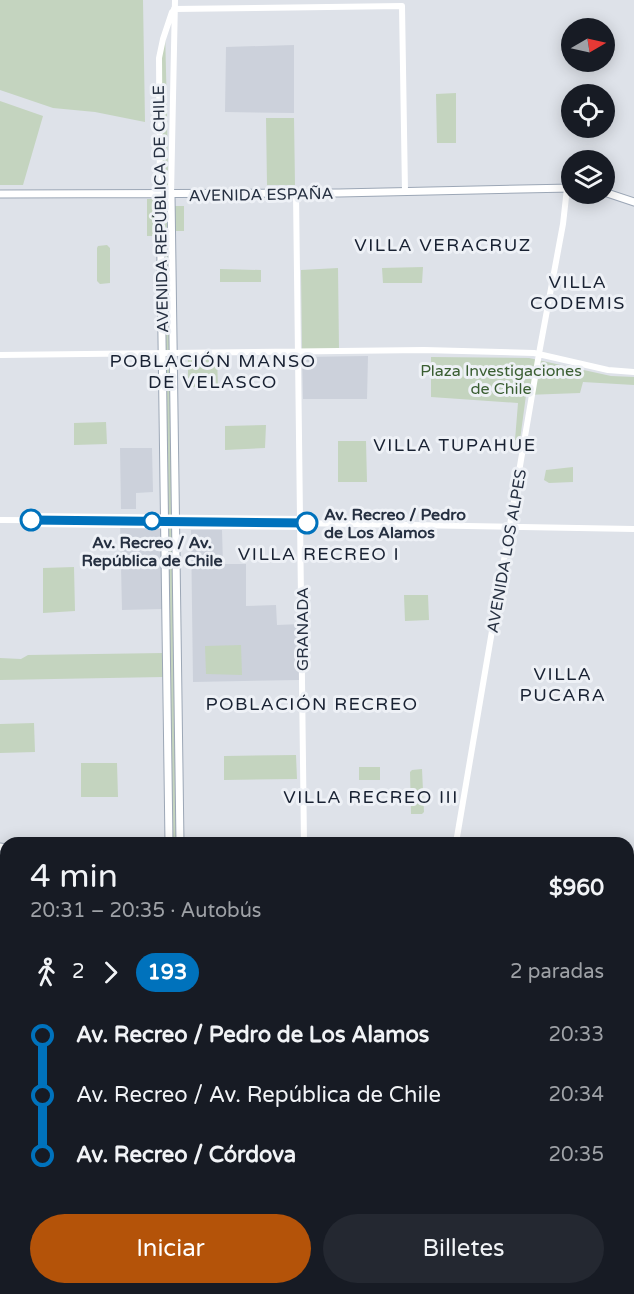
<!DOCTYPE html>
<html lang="es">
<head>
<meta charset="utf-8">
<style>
	:root { --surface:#171b24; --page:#242831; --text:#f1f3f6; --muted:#9ea1a6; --accent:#b45309 }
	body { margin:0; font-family:"Varela Round",sans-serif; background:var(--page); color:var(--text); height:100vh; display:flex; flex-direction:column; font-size:22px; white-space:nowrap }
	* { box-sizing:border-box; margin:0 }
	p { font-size:20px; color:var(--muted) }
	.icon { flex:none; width:33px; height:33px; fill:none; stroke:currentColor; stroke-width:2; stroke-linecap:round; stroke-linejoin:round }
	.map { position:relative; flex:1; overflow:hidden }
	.side { position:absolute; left:0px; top:837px; width:634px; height:458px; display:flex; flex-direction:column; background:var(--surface); border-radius:18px 18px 0 0; box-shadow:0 3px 15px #0003 }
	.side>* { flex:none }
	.badge { padding:0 12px; border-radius:20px; font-size:21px; line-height:39px }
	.needle { width:39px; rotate:81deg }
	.controls { position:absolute; left:561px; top:18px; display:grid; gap:12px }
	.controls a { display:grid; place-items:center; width:54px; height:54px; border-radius:50%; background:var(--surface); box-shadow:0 3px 15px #0003; font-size:30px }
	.map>.badge { position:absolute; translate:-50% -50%; box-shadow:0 0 0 3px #fff }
	.legs { display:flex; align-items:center; gap:9px; height:66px; padding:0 30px; font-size:20px }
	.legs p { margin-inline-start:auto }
	.head { display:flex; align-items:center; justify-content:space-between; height:102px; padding:0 30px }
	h1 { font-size:33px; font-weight:600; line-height:45px }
	.button { display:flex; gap:12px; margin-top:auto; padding:12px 30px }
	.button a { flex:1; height:69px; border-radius:36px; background:var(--accent); color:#fff; font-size:24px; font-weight:600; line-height:69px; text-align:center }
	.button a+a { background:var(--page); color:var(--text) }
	ul { padding:0 30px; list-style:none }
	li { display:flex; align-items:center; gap:21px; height:60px; font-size:22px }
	li i { display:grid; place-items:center; width:9px; height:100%; margin:0 8px; background:currentColor }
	li i::after { content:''; width:15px; height:15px; margin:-8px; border:4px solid; border-radius:50%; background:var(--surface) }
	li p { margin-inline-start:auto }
	li:first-child i { background:linear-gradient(#0000 50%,currentColor 0) }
	li:last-child i { background:linear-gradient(currentColor 50%,#0000 0) }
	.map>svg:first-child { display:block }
	.built { fill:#ccd1db }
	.industrial { fill:url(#industrial-furrows) }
	.green { fill:#c4d4bf }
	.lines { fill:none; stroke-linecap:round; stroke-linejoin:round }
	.primary-casing { stroke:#9ca7b6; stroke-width:9 }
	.highway-casing { stroke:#8490a1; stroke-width:10 }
	.secondary { stroke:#fff; stroke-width:6 }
	.primary { stroke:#fff; stroke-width:7 }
	.highway { stroke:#fff; stroke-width:8 }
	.line-1-casing { stroke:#fff; stroke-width:14 }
	.line-1 { stroke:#0072bc; stroke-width:9 }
	.stop-1-dot { fill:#fff; stroke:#0072bc; stroke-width:3 }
	.labels { text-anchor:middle; stroke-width:6; stroke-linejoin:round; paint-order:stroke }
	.street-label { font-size:16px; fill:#263041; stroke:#eef1f6 }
	.park-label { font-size:16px; fill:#3a5e32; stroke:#eef1f6 }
	.stop-label { font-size:16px; font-weight:bold; fill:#263041; stroke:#eef1f6; text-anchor:start }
	.neighbourhood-label { font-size:18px; letter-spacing:1.5px; fill:#182132; stroke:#eef1f6 }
</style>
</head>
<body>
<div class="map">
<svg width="634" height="1294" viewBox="0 0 634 1294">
	<defs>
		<pattern id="industrial-furrows" width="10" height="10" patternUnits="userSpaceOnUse" patternTransform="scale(1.5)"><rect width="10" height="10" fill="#ccd1db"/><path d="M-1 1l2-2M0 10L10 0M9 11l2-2" fill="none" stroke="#afb4bd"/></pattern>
	</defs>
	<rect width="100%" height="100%" fill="#dee2e9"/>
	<path class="built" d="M294,45V113L225,112L226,47Z
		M368,356L367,399H303L302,357Z
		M120,448H152L153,492L136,493V509H121Z
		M120,522L162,523V609L122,610Z
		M191,530H222L223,564H246V606L276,605L277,625L300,624L299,680L193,682Z"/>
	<path class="industrial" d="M6,1149V1288H0V1151Z"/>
	<path class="green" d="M0,0H143L145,122L95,112L53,108L0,90Z
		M165,29L167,113L178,843H171L162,179V40Z
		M456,93V143H437L436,94Z
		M0,101L43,116L23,185H0Z
		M266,118H294L295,185H267Z
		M147,199H155L157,202V234L155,236H147Z
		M174,206H184V231H174Z
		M107,245L110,248V283L100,284L97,281V248L98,246Z
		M423,267L422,283H383L382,268Z
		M338,268L339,349H302L301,270Z
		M220,269L261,270V282H220Z
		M188,356H217L218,387H188Z
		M431,357L529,358L611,376L634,377V385L583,382L580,393L526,395L520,440H515L518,403L431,397Z
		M106,422L107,444L74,445V423Z
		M266,425L265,448L225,450V426Z
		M338,441H366L367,482H338Z
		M573,467V482L549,483L544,480L546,470Z
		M74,567L75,611L43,613V568Z
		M404,595H428L429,620L405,621Z
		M241,645L242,675L206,674L205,646Z
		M163,653V677L0,680V658L21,659L28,655Z
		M34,723L35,752L0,753V724Z
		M296,755L297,779L224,780V756Z
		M81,763H117L118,797H81Z
		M359,767H380V780H359Z
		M422,769L424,812L422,814H411L410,772L412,770Z"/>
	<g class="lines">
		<defs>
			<path id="primary" d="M604,192L634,202
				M0,194L339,193L572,188
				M160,195L169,843
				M171,195L180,843
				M0,847L6,848
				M0,857H6
				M147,1294L148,1288
				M160,1294L161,1288"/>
			<path id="highway" d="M628,988L634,987
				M628,994L634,993
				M0,1127L6,1125
				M0,1133L6,1132"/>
		</defs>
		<use href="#primary" class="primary-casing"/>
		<use href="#highway" class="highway-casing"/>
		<path class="secondary" d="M174,9L402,6L405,192
			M296,193L304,843
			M160,195L159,58L163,39L172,12
			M171,195L175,0
			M0,355L424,350L534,353L608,370L634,372
			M0,520L187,521L634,529
			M456,843L540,348L563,224L567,188
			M628,857L634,858
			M628,866L634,867
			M628,965L634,964
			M0,1088L6,1089
			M0,1115L6,1114
			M0,1149L6,1148
			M628,1277L634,1279
			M0,1293L83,1294
			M138,1294H160"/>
		<use href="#primary" class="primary"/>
		<use href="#highway" class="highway"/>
	</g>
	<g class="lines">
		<defs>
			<path id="line-1" d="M31,520L307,523"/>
		</defs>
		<use href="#line-1" class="line-1-casing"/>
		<use href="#line-1" class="line-1"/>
	</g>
	<g class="stop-1-dot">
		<circle cx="31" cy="520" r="10"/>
		<circle cx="152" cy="521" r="8"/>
		<circle cx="307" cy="523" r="10"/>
	</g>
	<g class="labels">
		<g class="street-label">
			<text transform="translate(261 194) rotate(-1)" y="6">AVENIDA ESPAÑA</text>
			<text transform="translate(160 209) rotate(-91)" y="6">AVENIDA REPÚBLICA DE CHILE</text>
			<text transform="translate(506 551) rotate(-80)" y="6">AVENIDA LOS ALPES</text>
			<text transform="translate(302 629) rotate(-90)" y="6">GRANADA</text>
		</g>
		<g class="park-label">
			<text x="501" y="376">Plaza Investigaciones<tspan x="501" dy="18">de Chile</tspan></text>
		</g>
		<g class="stop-label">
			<text x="324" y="520">Av. Recreo / Pedro<tspan x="324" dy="18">de Los Alamos</tspan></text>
			<text x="152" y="548" text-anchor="middle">Av. Recreo / Av.<tspan x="152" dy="18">República de Chile</tspan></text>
		</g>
		<g class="neighbourhood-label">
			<text x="443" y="251">VILLA VERACRUZ</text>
			<text x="578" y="288">VILLA<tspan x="578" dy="21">CODEMIS</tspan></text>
			<text x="213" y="367">POBLACIÓN MANSO<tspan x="213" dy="21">DE VELASCO</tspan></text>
			<text x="455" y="451">VILLA TUPAHUE</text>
			<text x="319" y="560">VILLA RECREO I</text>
			<text x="563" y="680">VILLA<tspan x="563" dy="21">PUCARA</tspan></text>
			<text x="312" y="710">POBLACIÓN RECREO</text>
			<text x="371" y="803">VILLA RECREO III</text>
		</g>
	</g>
</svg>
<div class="controls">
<a><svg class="needle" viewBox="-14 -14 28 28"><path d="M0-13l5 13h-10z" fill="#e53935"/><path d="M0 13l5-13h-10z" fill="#9ea1a6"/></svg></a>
<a><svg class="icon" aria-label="locate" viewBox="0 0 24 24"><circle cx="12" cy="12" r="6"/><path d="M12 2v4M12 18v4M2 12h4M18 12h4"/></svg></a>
<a><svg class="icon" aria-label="layers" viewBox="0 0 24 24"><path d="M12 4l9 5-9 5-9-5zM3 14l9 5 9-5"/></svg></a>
</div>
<section class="side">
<div class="head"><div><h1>4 min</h1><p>20:31 – 20:35 · Autobús</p></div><b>$960</b></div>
<div class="legs"><svg class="icon" aria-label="walk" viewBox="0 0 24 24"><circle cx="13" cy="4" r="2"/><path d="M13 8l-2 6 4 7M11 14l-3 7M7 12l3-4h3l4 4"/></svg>2<svg class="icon" aria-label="forward" viewBox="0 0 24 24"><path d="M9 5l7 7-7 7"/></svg><b class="badge" style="background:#0072bc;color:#fff">193</b><p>2 paradas</p></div>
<ul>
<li><i style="color:#0072bc"></i><b>Av. Recreo / Pedro de Los Alamos</b><p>20:33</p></li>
<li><i style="color:#0072bc"></i><span>Av. Recreo / Av. República de Chile</span><p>20:34</p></li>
<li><i style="color:#0072bc"></i><b>Av. Recreo / Córdova</b><p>20:35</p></li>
</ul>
<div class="button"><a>Iniciar</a><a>Billetes</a></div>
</section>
</div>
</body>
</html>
